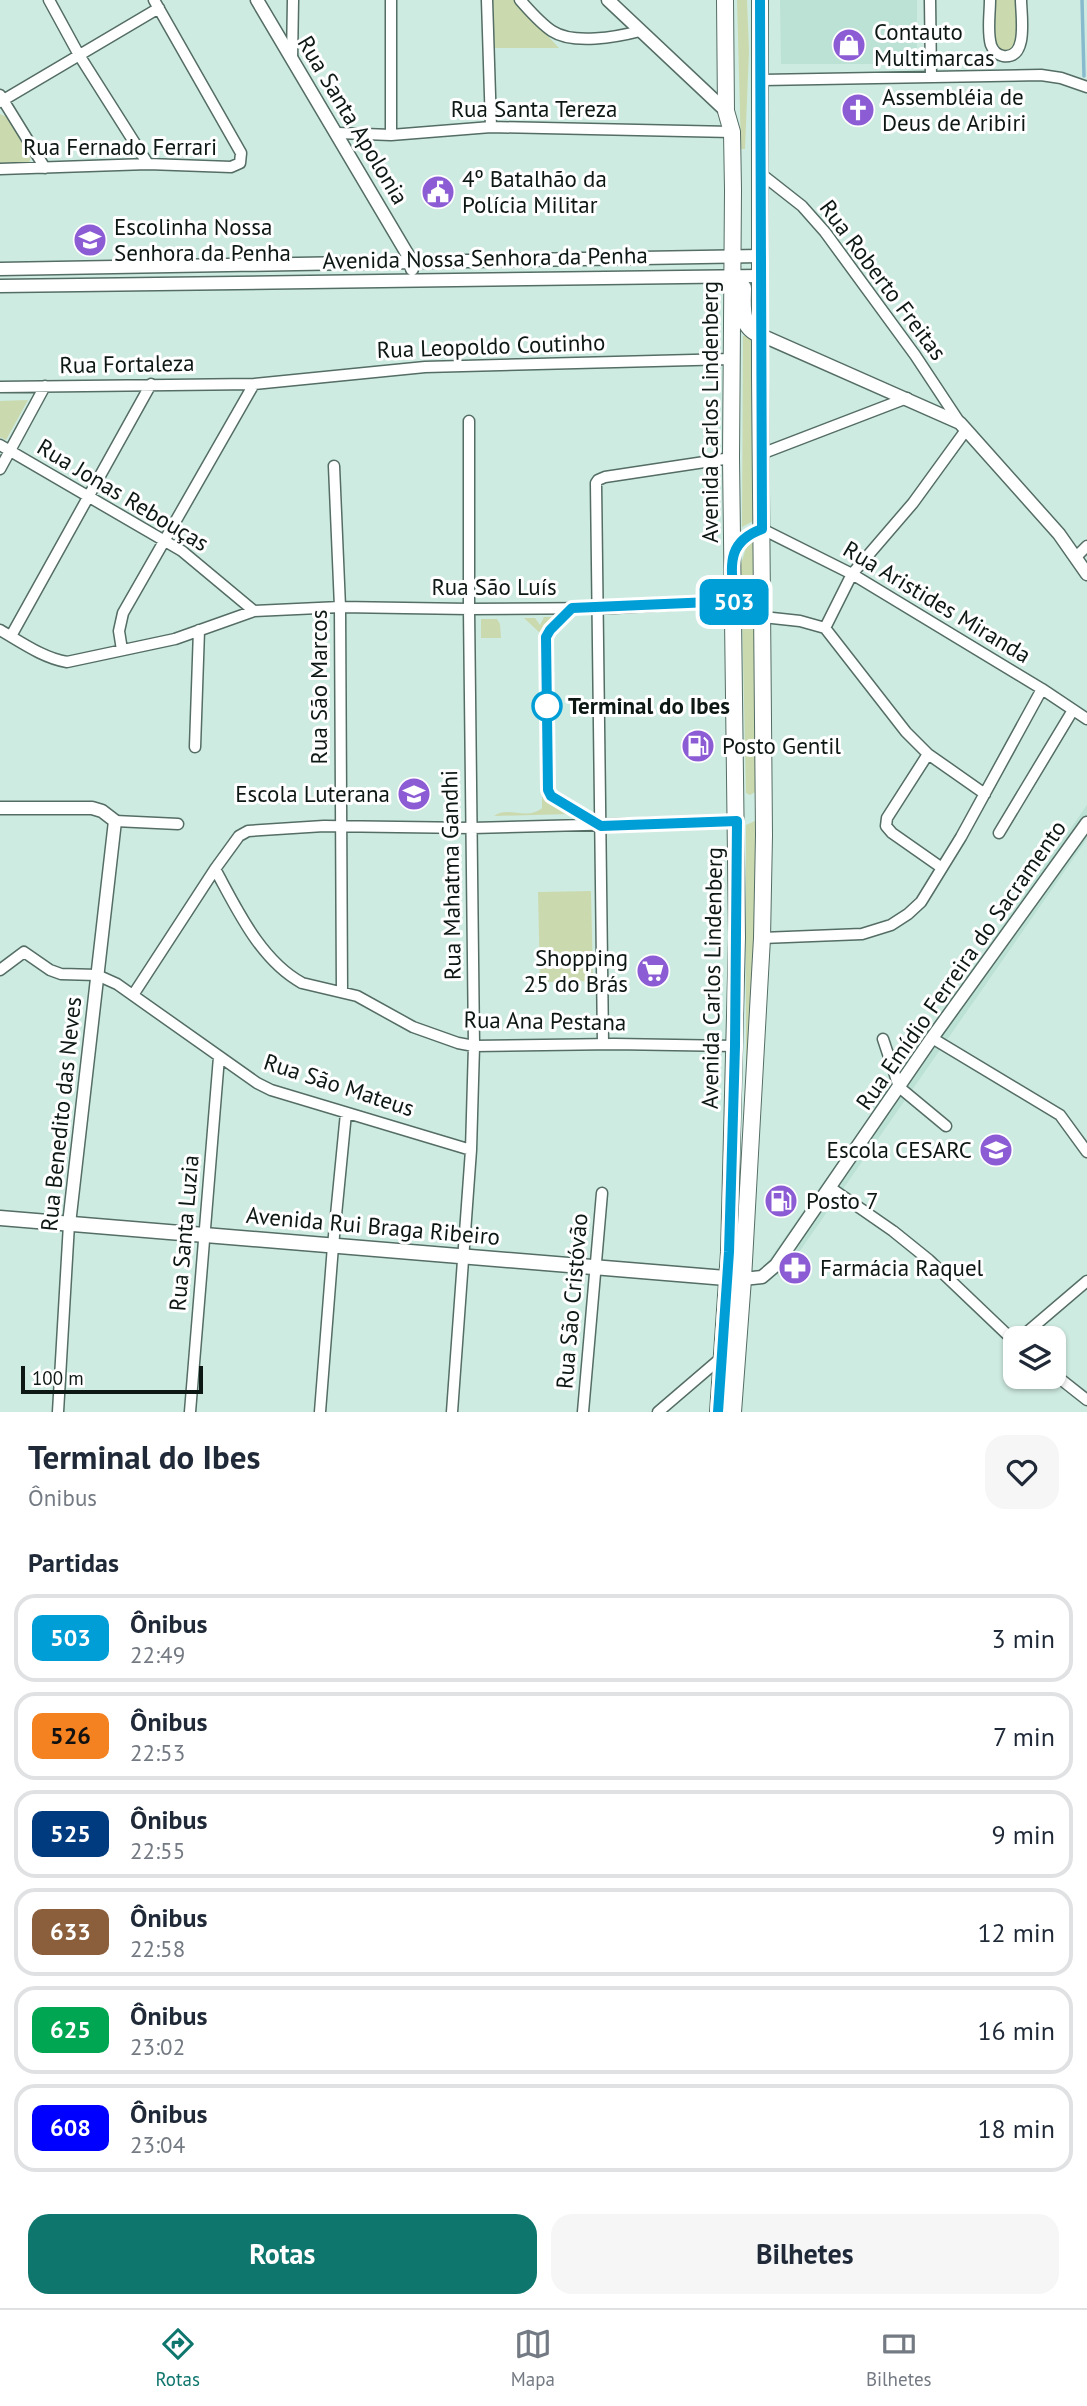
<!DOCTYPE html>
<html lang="pt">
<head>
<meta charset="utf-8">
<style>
	:root { --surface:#fff; --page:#f6f6f7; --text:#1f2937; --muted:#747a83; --line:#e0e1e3; --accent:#0f766e }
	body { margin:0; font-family:"PT Sans",sans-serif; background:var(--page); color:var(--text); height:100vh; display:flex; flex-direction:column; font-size:26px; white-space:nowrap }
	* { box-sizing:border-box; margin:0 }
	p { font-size:23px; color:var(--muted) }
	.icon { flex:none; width:38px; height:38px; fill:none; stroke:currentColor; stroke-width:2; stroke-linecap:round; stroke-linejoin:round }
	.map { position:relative; height:1412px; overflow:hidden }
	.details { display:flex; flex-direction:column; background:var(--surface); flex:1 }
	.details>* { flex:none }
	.badge { padding:0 14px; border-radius:10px; font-size:24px; line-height:46px }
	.controls { position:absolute; left:1003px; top:1326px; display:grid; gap:14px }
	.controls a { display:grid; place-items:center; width:63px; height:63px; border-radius:14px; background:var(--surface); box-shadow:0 2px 5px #0004; font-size:35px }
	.scale { position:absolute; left:21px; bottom:18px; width:182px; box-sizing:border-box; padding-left:7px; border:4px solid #0d1714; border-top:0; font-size:19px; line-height:24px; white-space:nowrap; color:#0d1714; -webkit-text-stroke:5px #fff; paint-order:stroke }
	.map>.badge { position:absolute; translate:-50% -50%; box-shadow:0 0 0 4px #fff }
	h2 { padding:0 28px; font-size:26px; line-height:63px }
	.round { display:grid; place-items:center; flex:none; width:74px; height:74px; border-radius:21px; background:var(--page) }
	.summary { display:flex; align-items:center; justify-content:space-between; height:119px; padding:0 28px }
	h1 { font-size:33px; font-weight:700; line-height:52px }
	.cta { display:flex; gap:14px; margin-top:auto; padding:14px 28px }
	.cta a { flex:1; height:80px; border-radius:21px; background:var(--accent); color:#fff; font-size:28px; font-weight:700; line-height:80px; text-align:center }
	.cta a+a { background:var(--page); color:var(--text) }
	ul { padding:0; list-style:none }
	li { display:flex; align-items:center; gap:21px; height:88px; margin:0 14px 10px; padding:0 14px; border:4px solid var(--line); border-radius:21px }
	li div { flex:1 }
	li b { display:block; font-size:26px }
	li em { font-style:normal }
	li .badge { min-width:77px; font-weight:700; text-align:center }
	.menu { display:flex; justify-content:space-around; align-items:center; height:98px; border-top:2px solid var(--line); background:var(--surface); font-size:19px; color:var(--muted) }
	.menu a { display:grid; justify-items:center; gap:4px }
	.menu .active { color:var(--accent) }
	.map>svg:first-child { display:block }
	.built { fill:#bce1d5 }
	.green { fill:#cbd9af }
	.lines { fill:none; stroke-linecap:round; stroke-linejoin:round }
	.stream { stroke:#88bacd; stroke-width:3.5 }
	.minor-casing { stroke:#546d65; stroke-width:13 }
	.tertiary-casing { stroke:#546d65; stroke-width:15 }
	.secondary-casing { stroke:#546d65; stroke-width:17 }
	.primary-casing { stroke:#546d65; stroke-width:18 }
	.minor { stroke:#fff; stroke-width:10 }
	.tertiary { stroke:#fff; stroke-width:12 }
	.secondary { stroke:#fff; stroke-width:14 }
	.primary { stroke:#fff; stroke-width:16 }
	.line-casing { stroke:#fff; stroke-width:16 }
	.line { stroke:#009ed6; stroke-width:10 }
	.stop-dot { fill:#fff; stroke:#009ed6; stroke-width:3.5 }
	.labels { text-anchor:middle; stroke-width:6; stroke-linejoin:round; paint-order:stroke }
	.poi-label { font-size:23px; fill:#0d1714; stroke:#fff; text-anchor:start }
	.street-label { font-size:23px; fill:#0d1714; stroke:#fff }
	.stop-label { font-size:23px; font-weight:bold; fill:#0d1714; stroke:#fff; text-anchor:start }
</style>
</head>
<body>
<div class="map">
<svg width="1087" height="1412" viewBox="0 0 1087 1412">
	<rect width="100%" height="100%" fill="#ceebe1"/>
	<path class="built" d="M780,0H917V61L913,64H781Z
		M1087,805V839L781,1278L765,1266Z"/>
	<path class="green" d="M493,0H514L559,48H494Z
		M737,0H747L749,51L745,149H741Z
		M995,0H1017V43L1010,51C987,52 995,16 995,0Z
		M0,114L7,117L31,157L29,163H0Z
		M743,336H752L753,521L742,527Z
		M28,400L6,440L0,437V401Z
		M754,540L757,791L750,795L746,793L741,564L746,548Z
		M544,617H555L550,626L540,633L524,618H535L540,625Z
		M481,619H497L500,624L501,638H481Z
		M542,796L570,814L494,816C509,805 526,821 542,808Z
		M757,820L749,1131H746V825Z
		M591,891L593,981L540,982L538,892Z"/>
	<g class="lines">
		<path class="stream" d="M1082,0L1084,76"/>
		<defs>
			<path id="minor" d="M49,0L79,55L148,164
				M487,0L491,127
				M520,0C530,11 540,23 552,31C573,45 617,37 640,31
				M930,0L931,77
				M990,0C990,14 987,32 991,45C993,51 998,55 1003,56C1029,60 1021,15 1021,0
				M292,60L293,0
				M762,80L1041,75L1061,78L1087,87
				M0,95L45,168
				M0,102L159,8
				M338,133L391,135L491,127L732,132
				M391,135V0
				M0,169L148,164L231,167L240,163L241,153L154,0
				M760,173L802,206L825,232L915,355L960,423
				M0,387L254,384L425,367L732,359
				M0,445L182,551L254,611
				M761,454L907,398
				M334,466L340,607L342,992
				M0,469L45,386
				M762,529L852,574L1042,689L1087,719
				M1076,557L1087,546
				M763,617L800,621L825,628L906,732L928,754L985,794
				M825,628L852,574L913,503L966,430
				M0,630C21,642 43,658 67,662L175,639L254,611L340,607L469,609L613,608L734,601
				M11,636L151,384
				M122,650L119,631L123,613L254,384
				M195,747L199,630
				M928,754L887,818L886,826L892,833L942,868
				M115,821L178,824
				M999,833L1073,710
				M215,869C237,909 260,960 302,983L357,996L413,1027L458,1043L474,1046L614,1044L735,1046
				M762,938L862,934L891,925L908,914L921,902L961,837L1042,689
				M0,970L24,952L50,970L61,974L97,975L117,984L257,1083L271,1090L471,1150
				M133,995L215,869L239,836L248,831L324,826L472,828L737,821
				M932,1038L1060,1115L1087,1152
				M883,1039L899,1087L946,1126
				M603,1044L596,483L598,480L605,477L731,458
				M831,1188L893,1231L929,1260L1015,1342
				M1019,1339L1087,1281
				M1054,1374L1087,1400
				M58,1412L69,1224
				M190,1412L219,1057
				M320,1412L333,1246L346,1113
				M452,1412L471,1150L474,1046L469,609V421
				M583,1412L602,1193
				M658,1412L721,1358"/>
			<path id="tertiary" d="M257,0L412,262V269
				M608,0L726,111
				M0,269L760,256
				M0,286L760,276
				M761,335L960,423L1059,534L1087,574
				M0,808H92L102,811L115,821L69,1224
				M743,1279L762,1277L776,1265L932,1038L1087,823"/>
			<path id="secondary" d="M0,1218L738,1279"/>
			<path id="primary" d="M743,288C743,307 739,327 761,335
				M718,1412L729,1252L737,937L731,458L733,190L732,132L726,111L725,0
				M733,1412L743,1279L762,938L764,835L760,377V0"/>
		</defs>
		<use href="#minor" class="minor-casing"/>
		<use href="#tertiary" class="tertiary-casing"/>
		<use href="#secondary" class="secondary-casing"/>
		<use href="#primary" class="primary-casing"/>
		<use href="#minor" class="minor"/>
		<use href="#tertiary" class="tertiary"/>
		<use href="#secondary" class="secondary"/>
		<use href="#primary" class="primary"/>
	</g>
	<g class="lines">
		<defs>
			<path id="line" d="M718,1412L729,1252L735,1046L737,821L601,826L551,796L548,790L546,637L550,630L572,608L734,601C732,568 724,543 762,529L760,0"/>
		</defs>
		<use href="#line" class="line-casing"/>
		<use href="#line" class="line"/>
	</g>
	<defs>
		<symbol id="shop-disc" viewBox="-11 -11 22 22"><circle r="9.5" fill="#8c5cd5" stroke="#fff"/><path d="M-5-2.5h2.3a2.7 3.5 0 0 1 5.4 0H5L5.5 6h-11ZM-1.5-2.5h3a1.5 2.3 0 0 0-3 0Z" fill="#fff"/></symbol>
		<symbol id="church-disc" viewBox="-11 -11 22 22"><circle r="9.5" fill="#8c5cd5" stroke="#fff"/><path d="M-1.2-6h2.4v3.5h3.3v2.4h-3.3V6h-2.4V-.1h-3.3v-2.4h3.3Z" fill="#fff"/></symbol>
		<symbol id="civic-disc" viewBox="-11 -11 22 22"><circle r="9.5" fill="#8c5cd5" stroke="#fff"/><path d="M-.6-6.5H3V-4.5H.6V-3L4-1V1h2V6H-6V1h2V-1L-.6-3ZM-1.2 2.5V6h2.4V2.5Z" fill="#fff"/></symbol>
		<symbol id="school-disc" viewBox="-11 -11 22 22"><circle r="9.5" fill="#8c5cd5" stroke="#fff"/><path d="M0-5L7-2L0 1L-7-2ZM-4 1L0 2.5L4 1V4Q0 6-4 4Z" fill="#fff"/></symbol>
		<symbol id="fuel-disc" viewBox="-11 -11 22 22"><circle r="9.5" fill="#8c5cd5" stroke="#fff"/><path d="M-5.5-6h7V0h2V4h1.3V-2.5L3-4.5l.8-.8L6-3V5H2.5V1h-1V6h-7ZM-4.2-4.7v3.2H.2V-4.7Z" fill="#fff"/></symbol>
		<symbol id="supermarket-disc" viewBox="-11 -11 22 22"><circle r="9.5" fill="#8c5cd5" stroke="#fff"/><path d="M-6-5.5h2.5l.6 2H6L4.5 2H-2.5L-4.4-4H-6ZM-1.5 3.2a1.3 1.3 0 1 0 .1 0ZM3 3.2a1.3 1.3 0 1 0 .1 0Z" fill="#fff"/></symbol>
		<symbol id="pharmacy-disc" viewBox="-11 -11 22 22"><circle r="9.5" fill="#8c5cd5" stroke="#fff"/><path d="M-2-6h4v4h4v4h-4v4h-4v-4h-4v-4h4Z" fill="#fff"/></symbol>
	</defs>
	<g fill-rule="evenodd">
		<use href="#shop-disc" x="830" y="26" width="38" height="38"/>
		<use href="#church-disc" x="839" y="91" width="38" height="38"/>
		<use href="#civic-disc" x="419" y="173" width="38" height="38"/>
		<use href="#school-disc" x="71" y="221" width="38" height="38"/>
		<use href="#fuel-disc" x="679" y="727" width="38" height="38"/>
		<use href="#school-disc" x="395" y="775" width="38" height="38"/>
		<use href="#supermarket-disc" x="634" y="952" width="38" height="38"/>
		<use href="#school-disc" x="977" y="1131" width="38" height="38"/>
		<use href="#fuel-disc" x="762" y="1182" width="38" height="38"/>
		<use href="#pharmacy-disc" x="776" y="1249" width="38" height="38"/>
	</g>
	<circle class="stop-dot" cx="547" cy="706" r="14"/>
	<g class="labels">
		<g class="poi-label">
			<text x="874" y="40">Contauto<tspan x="874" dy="26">Multimarcas</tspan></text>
			<text x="882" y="105">Assembléia de<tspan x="882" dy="26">Deus de Aribiri</tspan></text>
			<text x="462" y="187">4º Batalhão da<tspan x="462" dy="26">Polícia Militar</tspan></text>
			<text x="114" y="235">Escolinha Nossa<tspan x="114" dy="26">Senhora da Penha</tspan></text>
			<text x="722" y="754">Posto Gentil</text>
			<text x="390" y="802" text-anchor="end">Escola Luterana</text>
			<text x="628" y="966" text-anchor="end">Shopping<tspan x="628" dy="26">25 do Brás</tspan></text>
			<text x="972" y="1158" text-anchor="end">Escola CESARC</text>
			<text x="806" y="1209">Posto 7</text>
			<text x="820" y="1276">Farmácia Raquel</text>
		</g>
		<g class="street-label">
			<text x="534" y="117">Rua Santa Tereza</text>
			<text transform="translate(353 120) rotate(59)" y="8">Rua Santa Apolonia</text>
			<text x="120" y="155">Rua Fernado Ferrari</text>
			<text transform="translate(485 258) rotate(-1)" y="8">Avenida Nossa Senhora da Penha</text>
			<text transform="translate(883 280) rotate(53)" y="8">Rua Roberto Freitas</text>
			<text transform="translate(491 346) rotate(-2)" y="8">Rua Leopoldo Coutinho</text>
			<text transform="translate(127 364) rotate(-1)" y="8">Rua Fortaleza</text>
			<text transform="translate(710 412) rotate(-90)" y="8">Avenida Carlos Lindenberg</text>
			<text transform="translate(123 495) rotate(31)" y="8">Rua Jonas Rebouças</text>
			<text x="494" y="595">Rua São Luís</text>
			<text transform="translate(937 602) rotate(31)" y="8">Rua Aristides Miranda</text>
			<text transform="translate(319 687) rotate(-90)" y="8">Rua São Marcos</text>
			<text transform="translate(451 875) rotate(-91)" y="8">Rua Mahatma Gandhi</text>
			<text transform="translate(961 965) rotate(-55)" y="8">Rua Emídio Ferreira do Sacramento</text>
			<text transform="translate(712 978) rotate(-89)" y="8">Avenida Carlos Lindenberg</text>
			<text transform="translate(545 1021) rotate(1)" y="8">Rua Ana Pestana</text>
			<text transform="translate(339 1085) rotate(18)" y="8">Rua São Mateus</text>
			<text transform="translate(61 1114) rotate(-84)" y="8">Rua Benedito das Neves</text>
			<text transform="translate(373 1226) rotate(5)" y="8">Avenida Rui Braga Ribeiro</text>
			<text transform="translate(184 1233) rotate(-85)" y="8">Rua Santa Luzia</text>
			<text transform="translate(572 1301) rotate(-85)" y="8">Rua São Cristóvão</text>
		</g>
		<g class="stop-label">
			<text x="568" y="714">Terminal do Ibes</text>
		</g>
	</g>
</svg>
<div class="controls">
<a><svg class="icon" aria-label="layers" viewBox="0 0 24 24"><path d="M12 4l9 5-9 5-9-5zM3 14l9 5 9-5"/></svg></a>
</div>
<div class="scale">100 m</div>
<b class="badge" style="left:734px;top:602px;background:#009ed6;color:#fff">503</b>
</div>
<section class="details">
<div class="summary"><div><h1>Terminal do Ibes</h1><p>Ônibus</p></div><a class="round"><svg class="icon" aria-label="heart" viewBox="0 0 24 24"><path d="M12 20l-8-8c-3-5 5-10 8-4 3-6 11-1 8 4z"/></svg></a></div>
<h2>Partidas</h2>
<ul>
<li><span class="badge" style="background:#009ed6;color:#fff">503</span><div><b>Ônibus</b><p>22:49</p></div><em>3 min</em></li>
<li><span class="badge" style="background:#f58220;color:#111">526</span><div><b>Ônibus</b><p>22:53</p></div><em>7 min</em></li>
<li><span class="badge" style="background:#003b80;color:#fff">525</span><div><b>Ônibus</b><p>22:55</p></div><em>9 min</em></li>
<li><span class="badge" style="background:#8b5e3c;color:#fff">633</span><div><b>Ônibus</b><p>22:58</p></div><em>12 min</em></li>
<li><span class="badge" style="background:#00a651;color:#fff">625</span><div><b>Ônibus</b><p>23:02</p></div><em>16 min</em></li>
<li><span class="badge" style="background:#00f;color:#fff">608</span><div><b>Ônibus</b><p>23:04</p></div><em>18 min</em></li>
</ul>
<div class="cta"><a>Rotas</a><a>Bilhetes</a></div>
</section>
<nav class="menu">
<a class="active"><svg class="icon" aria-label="directions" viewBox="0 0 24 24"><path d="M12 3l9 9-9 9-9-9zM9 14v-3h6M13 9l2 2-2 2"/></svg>Rotas</a>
<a><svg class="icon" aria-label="map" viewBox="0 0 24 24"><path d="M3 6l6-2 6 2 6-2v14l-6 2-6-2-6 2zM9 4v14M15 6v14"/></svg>Mapa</a>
<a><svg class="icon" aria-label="tickets" viewBox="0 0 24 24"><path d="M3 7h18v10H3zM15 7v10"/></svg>Bilhetes</a>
</nav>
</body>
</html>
